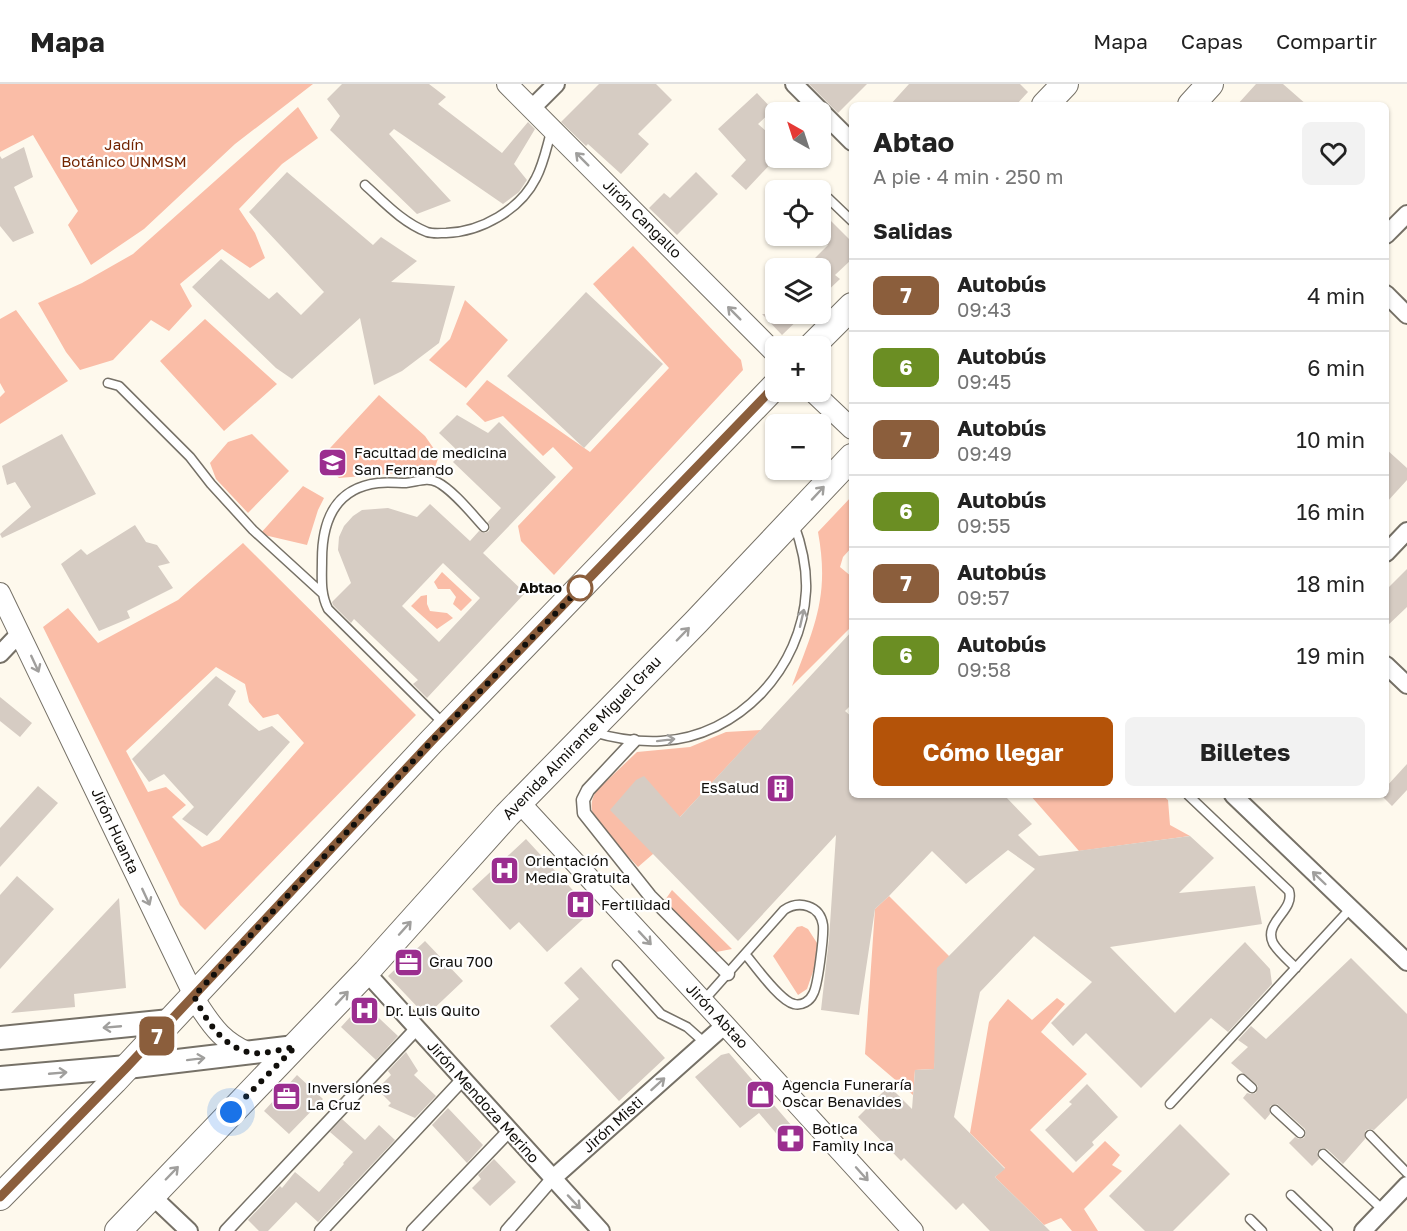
<!DOCTYPE html>
<html lang="es">
<head>
<meta charset="utf-8">
<style>
	:root { --surface:#fff; --page:#f2f2f2; --text:#222; --muted:#767676; --line:#e0e0e0; --accent:#b45309 }
	body { margin:0; font-family:"Golos Text",sans-serif; background:var(--page); color:var(--text); height:100vh; display:flex; flex-direction:column; font-size:22px; white-space:nowrap }
	* { box-sizing:border-box; margin:0 }
	p { font-size:20px; color:var(--muted) }
	.icon { flex:none; width:33px; height:33px; fill:none; stroke:currentColor; stroke-width:2; stroke-linecap:round; stroke-linejoin:round }
	.map { position:relative; flex:1; overflow:hidden }
	.sheet { position:absolute; left:849px; top:18px; width:540px; height:696px; display:flex; flex-direction:column; background:var(--surface); border-radius:9px; box-shadow:0 2px 4px #0004 }
	.sheet>* { flex:none }
	.badge { padding:0 12px; border-radius:9px; font-size:21px; line-height:39px }
	.needle { width:39px; rotate:321deg }
	.fabs { position:absolute; left:765px; top:18px; display:grid; gap:12px }
	.fabs a { display:grid; place-items:center; width:66px; height:66px; border-radius:9px; background:var(--surface); box-shadow:0 2px 4px #0004; font-size:30px }
	.you { position:absolute; width:30px; height:30px; margin:-15px; border:4px solid #fff; border-radius:50%; background:#1a73e8; box-shadow:0 0 0 9px #1a73e833 }
	.map>.badge { position:absolute; translate:-50% -50%; box-shadow:0 0 0 3px #fff }
	h2 { padding:0 24px; font-size:22px; line-height:54px }
	.round { display:grid; place-items:center; flex:none; width:63px; height:63px; border-radius:9px; background:var(--page) }
	.summary { display:flex; align-items:center; justify-content:space-between; height:102px; padding:0 24px }
	h1 { font-size:28px; font-weight:700; line-height:45px }
	.cta { display:flex; gap:12px; margin-top:auto; padding:12px 24px }
	.cta a { flex:1; height:69px; border-radius:9px; background:var(--accent); color:#fff; font-size:24px; font-weight:700; line-height:69px; text-align:center }
	.cta a+a { background:var(--page); color:var(--text) }
	ul { padding:0; list-style:none }
	li { display:flex; align-items:center; gap:18px; height:72px; padding:0 24px; border-top:2px solid var(--line) }
	li div { flex:1 }
	li b { display:block; font-size:22px }
	li em { font-style:normal }
	li .badge { min-width:66px; font-weight:700; text-align:center }
	header { display:flex; align-items:center; gap:36px; box-sizing:border-box; height:84px; padding:0 30px; background:var(--surface); border-bottom:2px solid var(--line) }
	header strong { font-size:28px }
	nav { display:flex; gap:33px; margin-inline-start:auto; font-size:21px }
	.map>svg:first-child { display:block }
	.green { fill:#fabda7; fill-rule:evenodd }
	.building { fill:#d6ccc3; fill-rule:evenodd }
	.lines { fill:none; stroke-linecap:round; stroke-linejoin:round }
	.service-casing { stroke:#767167; stroke-width:11 }
	.pedestrian-casing { stroke:#767167; stroke-width:15 }
	.minor-casing { stroke:#767167; stroke-width:20 }
	.tertiary-casing { stroke:#767167; stroke-width:22 }
	.secondary-casing { stroke:#767167; stroke-width:26 }
	.primary-casing { stroke:#767167; stroke-width:28 }
	.service { stroke:#fff; stroke-width:8 }
	.pedestrian { stroke:#fff; stroke-width:12 }
	.minor { stroke:#fff; stroke-width:16 }
	.tertiary { stroke:#fff; stroke-width:20 }
	.secondary { stroke:#fff; stroke-width:22 }
	.primary { stroke:#fff; stroke-width:26 }
	.oneway { stroke:#a09f9d }
	.line-casing { stroke:#fff; stroke-width:14 }
	.line { stroke:#8b5e3c; stroke-width:9 }
	.walk { stroke:#110f0b; stroke-width:6; stroke-dasharray:0 10.8 }
	.stop-dot { fill:#fff; stroke:#8b5e3c; stroke-width:3 }
	.labels { text-anchor:middle; stroke-width:4.5; stroke-linejoin:round; paint-order:stroke }
	.park-label { font-size:15px; fill:#722400; stroke:#fff }
	.street-label { font-size:15px; fill:#110f0b; stroke:#fff }
	.poi-label { font-size:15px; fill:#110f0b; stroke:#fff; text-anchor:start }
	.stop-label { font-size:15px; font-weight:bold; fill:#110f0b; stroke:#fff; text-anchor:end }
</style>
</head>
<body>
<header>
<strong>Mapa</strong>
<nav><a>Mapa</a><a>Capas</a><a>Compartir</a></nav>
</header>
<div class="map">
<svg width="1407" height="1147" viewBox="0 0 1407 1147">
	<rect width="100%" height="100%" fill="#fef9ed"/>
	<path class="green" d="M0,0H313L235,60L144,145L91,181L68,141L78,127L33,51L0,68Z
		M298,23L318,54L282,80L239,125L255,149L265,174L250,184L222,165L180,200L192,222L169,247L151,236L113,276L80,286L66,268L38,219L82,199L133,170Z
		M633,162L741,276L743,286L554,491L521,457L518,442L573,384L553,363L543,372L503,332L485,338L466,320L487,296L590,368L669,284L593,200Z
		M465,216L508,256L466,304L429,276L450,255Z
		M16,226L68,297L0,340V313L5,308L0,299V235Z
		M205,235L277,300L224,347L160,277Z
		M379,311L425,352L439,372L434,386L339,394L319,376Z
		M252,350L289,387L248,429L216,395L210,379L228,358Z
		M303,402L324,414L318,426L307,461L260,450Z
		M852,412V463L843,473L840,483L852,493V542L792,602C814,543 830,513 818,448Z
		M243,459L416,631L205,846L180,821L43,543L68,524L98,559L178,516ZM216,583L245,600L249,618L263,634L278,630L304,659L219,756L202,763L172,733L186,721L166,703L148,708L126,667Z
		M442,488L472,516L461,527L453,520L456,513L450,505H438L434,498Z
		M427,511V520L430,527L447,529L453,534L437,545L411,522L421,512Z
		M761,646L680,733L653,770L638,783C626,769 600,746 593,730C590,722 592,714 596,707L637,668L690,663L726,648Z
		M1030,711H1162L1168,716L1170,741L1190,752L1079,767Z
		M672,806L732,865L711,869L663,819Z
		M889,812L949,872L934,985L915,986L913,1011L865,970L875,825Z
		M802,842L808,845L817,859V876L807,905L798,911L773,872L797,843Z
		M1057,914L1065,920L1041,948L1087,990L1030,1046L1073,1089L1105,1057L1120,1071L1112,1081L1122,1087L1084,1125L1098,1147H1072L1061,1134L1044,1141L995,1093L1005,1084L970,1049L989,938L1008,915L1032,936Z"/>
	<path class="building" d="M342,0H429L446,13L438,20L502,69L528,38L535,45L514,80L527,96L519,108L503,120L394,45L389,50L451,117L417,130L330,46L340,32L327,15Z
		M599,0H656L672,16L638,50L649,60L621,90L588,60L586,62L561,38Z
		M809,0H867L838,29Z
		M909,0H1020L1028,8L1016,21H890Z
		M1256,0H1283L1307,21H1237Z
		M757,9L773,26L758,40L776,56V74L746,106L731,92L746,76L718,45Z
		M24,63L33,93L14,103L34,149L13,158L0,142V72L2,75Z
		M287,88L373,161L381,153L417,177L391,198L455,202L439,259L402,287L374,301L360,234L292,295L276,284L192,203L221,175L269,215L277,208L301,231L324,208L249,128Z
		M696,88L718,110L677,151L649,124L664,109L670,114Z
		M820,126L852,158V175L835,191L840,195L820,214V184H805L828,161L820,153Z
		M586,208L663,280L584,364L507,292Z
		M762,230H804L782,251Z
		M457,331L488,349L499,338L556,393L483,469L525,509L427,614L413,600L418,596L354,535L351,539L333,521L332,518L351,499L338,466L339,453L344,442L353,432L362,426L388,424L417,433L430,420L470,457L479,447L485,449L489,447L490,442L488,438L501,424L453,378L461,370L439,349ZM443,479L480,514L439,558L402,522Z
		M62,350L96,410L2,454L0,450L31,423L15,398L7,401L2,382Z
		M1386,365L1407,384V396L1386,419Z
		M135,441L146,458L157,461L170,479L158,482L173,504L127,527L130,534L99,547L61,480L81,465L87,471Z
		M1407,485V523L1386,543V506Z
		M852,547V620L845,627L852,633V711H1004L1032,740L1018,751L1039,772L1190,752L1214,774L1179,809L1255,802L1262,840L1110,863L1175,929L1245,858L1270,885L1272,900L1228,948L1211,934L1141,1004L1086,949L1073,962L1051,939L1092,898L1034,852L980,908L954,1033L1005,1085L995,1093L1050,1147H990L963,1119L956,1126L904,1074L901,1077L858,1033L889,1002L912,1025L915,986L934,985L937,884L1035,785L1008,766L966,800L932,767L889,812L875,825L859,931L821,926L829,855L836,751L738,857L610,726L636,696L644,692L680,733Z
		M216,592L236,607L228,621L259,647L272,642L290,658L207,752L182,735L194,723L164,690L149,698L132,675Z
		M0,613L32,639L20,653L0,637Z
		M1407,680V706L1392,722L1381,711H1386V703Z
		M38,702L58,719L0,783V744Z
		M526,755L592,827L547,868L519,838L510,846L472,805Z
		M17,792L54,825L0,885V811Z
		M119,814L126,904L74,910L75,923L11,929Z
		M425,857L463,897L426,932L388,892Z
		M1351,874L1407,930V1014L1374,1046L1369,1045L1365,1047V1055L1343,1080L1327,1065L1322,1064L1317,1068L1319,1075L1312,1082L1289,1059L1295,1053L1299,1055L1304,1054L1306,1050L1305,1045L1277,1020L1270,1022V1030L1265,1036L1243,1014L1247,1009L1251,1010L1256,1009L1258,1002L1231,979L1248,963L1238,956L1251,942L1266,955Z
		M581,883L665,974L619,1017L550,942L579,915L564,899Z
		M363,919L398,952L376,976L341,943Z
		M406,968L418,987L414,991L436,1012L415,1034L388,1022L391,1019L377,1005L391,991L388,987Z
		M729,969L804,1056L791,1067L759,1029L740,1044L695,993L721,971Z
		M297,991L323,1015L289,1050L264,1027Z
		M1087,1000L1118,1033L1092,1058L1094,1061L1076,1078L1045,1046L1072,1020L1069,1018Z
		M448,1024L483,1061L467,1079L432,1041Z
		M342,1035L365,1056L379,1041L395,1056L318,1138L296,1118L268,1147H259L248,1136L280,1102L282,1104L295,1088L319,1108L344,1080L343,1079L353,1068L330,1048Z
		M1180,1040L1230,1090L1173,1147H1145L1109,1112Z
		M494,1075L516,1098L490,1122L472,1104L481,1095L478,1091Z"/>
	<g class="lines">
		<defs>
			<path id="service" d="M365,101C385,119 402,138 427,148C433,150 440,149 446,149C481,148 520,126 536,94C544,79 547,61 552,45
				M828,114L852,137
				M108,299L119,302L190,373L211,400L253,446L322,509
				M444,640L328,525C320,509 322,493 322,476C322,437 335,404 378,399C387,398 397,399 406,399C417,398 427,393 437,398C453,406 472,430 484,443
				M593,648C616,655 638,658 661,657C739,653 802,584 806,507C807,484 802,462 794,440
				M1188,711L1289,807C1295,827 1263,838 1273,859C1278,868 1288,876 1296,884
				M617,881L661,930L687,943L705,959
				M704,916L784,826C799,816 820,821 823,841C824,851 818,902 813,910C810,917 802,922 794,920C780,917 756,883 746,871
				M1242,995L1252,1004
				M1170,1020L1351,824
				M1275,1026L1300,1049
				M1370,1051L1407,1089
				M1323,1070L1383,1126
				M1291,1111L1328,1147
				M1250,1135L1262,1147"/>
			<path id="pedestrian" d="M634,657L588,706L583,716L584,729L650,812L728,890
				M226,1147L417,944
				M321,1147L463,995
				M413,1147L509,1047
				M507,1147L552,1095"/>
			<path id="minor" d="M794,0L852,58
				M532,24L556,0
				M1386,151L1407,130
				M1386,210L1407,231
				M1386,469L1407,447
				M0,570L20,549
				M1386,581L1407,601
				M1233,711L1407,878
				M366,888L601,1147
				M552,1095L725,941
				M151,1111L189,1147
				M1363,1147L1407,1101"/>
			<path id="tertiary" d="M507,0L776,270
				M813,308L852,345
				M0,509L199,922C214,945 224,958 249,969
				M519,718L725,941L913,1147"/>
			<path id="secondary" d="M0,954L170,937
				M0,994L127,983L295,963"/>
			<path id="primary" d="M1045,21L1065,0
				M1191,21L1210,0
				M812,262L852,222
				M0,1113L114,997L431,658L776,301
				M118,1147L366,888L507,731L696,538L852,373"/>
		</defs>
		<use href="#service" class="service-casing"/>
		<use href="#pedestrian" class="pedestrian-casing"/>
		<use href="#minor" class="minor-casing"/>
		<use href="#tertiary" class="tertiary-casing"/>
		<use href="#secondary" class="secondary-casing"/>
		<use href="#primary" class="primary-casing"/>
		<use href="#service" class="service"/>
		<use href="#pedestrian" class="pedestrian"/>
		<use href="#minor" class="minor"/>
		<use href="#tertiary" class="tertiary"/>
		<use href="#secondary" class="secondary"/>
		<use href="#primary" class="primary"/>
	</g>
	<defs><path id="oneway-shaft" d="M-6 0H5M1.5-3L5.5 0L1.5 3" fill="none" stroke-width="1.6" stroke-linecap="round" stroke-linejoin="round" transform="scale(1.5)"/></defs>
	<g class="oneway">
		<use href="#oneway-shaft" transform="translate(582 75) rotate(-135)"/>
		<use href="#oneway-shaft" transform="translate(734 229) rotate(-135)"/>
		<use href="#oneway-shaft" transform="translate(818 409) rotate(-47)"/>
		<use href="#oneway-shaft" transform="translate(802 534) rotate(-77)"/>
		<use href="#oneway-shaft" transform="translate(683 550) rotate(-46)"/>
		<use href="#oneway-shaft" transform="translate(35 580) rotate(65)"/>
		<use href="#oneway-shaft" transform="translate(666 656) rotate(-7)"/>
		<use href="#oneway-shaft" transform="translate(1319 794) rotate(-136)"/>
		<use href="#oneway-shaft" transform="translate(146 813) rotate(65)"/>
		<use href="#oneway-shaft" transform="translate(405 844) rotate(-48)"/>
		<use href="#oneway-shaft" transform="translate(645 854) rotate(47)"/>
		<use href="#oneway-shaft" transform="translate(342 914) rotate(-47)"/>
		<use href="#oneway-shaft" transform="translate(112 943) rotate(175)"/>
		<use href="#oneway-shaft" transform="translate(196 975) rotate(-7)"/>
		<use href="#oneway-shaft" transform="translate(58 989) rotate(-5)"/>
		<use href="#oneway-shaft" transform="translate(658 1000) rotate(-42)"/>
		<use href="#oneway-shaft" transform="translate(172 1089) rotate(-46)"/>
		<use href="#oneway-shaft" transform="translate(862 1090) rotate(48)"/>
		<use href="#oneway-shaft" transform="translate(574 1118) rotate(47)"/>
	</g>
	<g class="lines">
		<defs>
			<path id="line" d="M0,1113L127,983L431,658L776,301"/>
		</defs>
		<use href="#line" class="line-casing"/>
		<use href="#line" class="line"/>
		<path class="walk" d="M231,1028L295,963C281,965 261,972 248,968C222,962 205,935 194,912L431,658L580,504"/>
	</g>
	<defs>
		<symbol id="university-square" viewBox="-11 -11 22 22"><rect x="-9" y="-9" width="18" height="18" rx="4" fill="#9b2e8f" stroke="#fff"/><path d="M0-5L7-2L0 1L-7-2ZM-4 1L0 2.5L4 1V4Q0 6-4 4Z" fill="#fff"/></symbol>
		<symbol id="building-square" viewBox="-11 -11 22 22"><rect x="-9" y="-9" width="18" height="18" rx="4" fill="#9b2e8f" stroke="#fff"/><path d="M-4-6H4V6H1V3H-1V6H-4ZM-2.5-4.3h1.7v1.8h-1.7ZM.8-4.3h1.7v1.8H.8ZM-2.5-1h1.7V.8h-1.7ZM.8-1h1.7V.8H.8Z" fill="#fff"/></symbol>
		<symbol id="hospital-square" viewBox="-11 -11 22 22"><rect x="-9" y="-9" width="18" height="18" rx="4" fill="#9b2e8f" stroke="#fff"/><path d="M-5-5h3v3.5h4V-5h3V5h-3V1.5h-4V5h-3Z" fill="#fff"/></symbol>
		<symbol id="office-square" viewBox="-11 -11 22 22"><rect x="-9" y="-9" width="18" height="18" rx="4" fill="#9b2e8f" stroke="#fff"/><path d="M-6-3h4V-5.5h4V-3h4V5H-6ZM-1-4.5V-3h2v-1.5ZM-6 0V1H6V0Z" fill="#fff"/></symbol>
		<symbol id="shop-square" viewBox="-11 -11 22 22"><rect x="-9" y="-9" width="18" height="18" rx="4" fill="#9b2e8f" stroke="#fff"/><path d="M-5-2.5h2.3a2.7 3.5 0 0 1 5.4 0H5L5.5 6h-11ZM-1.5-2.5h3a1.5 2.3 0 0 0-3 0Z" fill="#fff"/></symbol>
		<symbol id="pharmacy-square" viewBox="-11 -11 22 22"><rect x="-9" y="-9" width="18" height="18" rx="4" fill="#9b2e8f" stroke="#fff"/><path d="M-2-6h4v4h4v4h-4v4h-4v-4h-4v-4h4Z" fill="#fff"/></symbol>
	</defs>
	<g fill-rule="evenodd">
		<use href="#university-square" x="316" y="362" width="33" height="33"/>
		<use href="#building-square" x="764" y="688" width="33" height="33"/>
		<use href="#hospital-square" x="488" y="770" width="33" height="33"/>
		<use href="#hospital-square" x="564" y="804" width="33" height="33"/>
		<use href="#office-square" x="392" y="862" width="33" height="33"/>
		<use href="#hospital-square" x="348" y="910" width="33" height="33"/>
		<use href="#shop-square" x="744" y="994" width="33" height="33"/>
		<use href="#office-square" x="270" y="996" width="33" height="33"/>
		<use href="#pharmacy-square" x="774" y="1038" width="33" height="33"/>
	</g>
	<circle class="stop-dot" cx="580" cy="504" r="12"/>
	<g class="labels">
		<g class="park-label">
			<text x="124" y="66">Jadín<tspan x="124" dy="17">Botánico UNMSM</tspan></text>
		</g>
		<g class="street-label">
			<text transform="translate(642 135) rotate(45)" y="5">Jirón Cangallo</text>
			<text transform="translate(582 654) rotate(-46)" y="5">Avenida Almirante Miguel Grau</text>
			<text transform="translate(115 747) rotate(65)" y="5">Jirón Huanta</text>
			<text transform="translate(717 932) rotate(47)" y="5">Jirón Abtao</text>
			<text transform="translate(483 1018) rotate(48)" y="5">Jirón Mendoza Merino</text>
			<text transform="translate(613 1041) rotate(-42)" y="5">Jirón Misti</text>
		</g>
		<g class="poi-label">
			<text x="354" y="374">Facultad de medicina<tspan x="354" dy="17">San Fernando</tspan></text>
			<text x="759" y="709" text-anchor="end">EsSalud</text>
			<text x="525" y="782">Orientación<tspan x="525" dy="17">Media Gratuita</tspan></text>
			<text x="601" y="826">Fertilidad</text>
			<text x="429" y="883">Grau 700</text>
			<text x="385" y="932">Dr. Luis Quito</text>
			<text x="782" y="1006">Agencia Funeraría<tspan x="782" dy="17">Oscar Benavides</tspan></text>
			<text x="307" y="1009">Inversiones<tspan x="307" dy="17">La Cruz</tspan></text>
			<text x="812" y="1050">Botica<tspan x="812" dy="17">Family Inca</tspan></text>
		</g>
		<g class="stop-label">
			<text x="562" y="509">Abtao</text>
		</g>
	</g>
</svg>
<div class="fabs">
<a><svg class="needle" viewBox="-14 -14 28 28"><path d="M0-13l5 13h-10z" fill="#e53935"/><path d="M0 13l5-13h-10z" fill="#767676"/></svg></a>
<a><svg class="icon" aria-label="locate" viewBox="0 0 24 24"><circle cx="12" cy="12" r="6"/><path d="M12 2v4M12 18v4M2 12h4M18 12h4"/></svg></a>
<a><svg class="icon" aria-label="layers" viewBox="0 0 24 24"><path d="M12 4l9 5-9 5-9-5zM3 14l9 5 9-5"/></svg></a>
<a>+</a>
<a>−</a>
</div>
<div class="you" style="left:231px;top:1028px"></div>
<b class="badge" style="left:157px;top:952px;background:#8b5e3c;color:#fff">7</b>
<section class="sheet">
<div class="summary"><div><h1>Abtao</h1><p>A pie · 4 min · 250 m</p></div><a class="round"><svg class="icon" aria-label="heart" viewBox="0 0 24 24"><path d="M12 20l-8-8c-3-5 5-10 8-4 3-6 11-1 8 4z"/></svg></a></div>
<h2>Salidas</h2>
<ul>
<li><span class="badge" style="background:#8b5e3c;color:#fff">7</span><div><b>Autobús</b><p>09:43</p></div><em>4 min</em></li>
<li><span class="badge" style="background:#6b8e23;color:#fff">6</span><div><b>Autobús</b><p>09:45</p></div><em>6 min</em></li>
<li><span class="badge" style="background:#8b5e3c;color:#fff">7</span><div><b>Autobús</b><p>09:49</p></div><em>10 min</em></li>
<li><span class="badge" style="background:#6b8e23;color:#fff">6</span><div><b>Autobús</b><p>09:55</p></div><em>16 min</em></li>
<li><span class="badge" style="background:#8b5e3c;color:#fff">7</span><div><b>Autobús</b><p>09:57</p></div><em>18 min</em></li>
<li><span class="badge" style="background:#6b8e23;color:#fff">6</span><div><b>Autobús</b><p>09:58</p></div><em>19 min</em></li>
</ul>
<div class="cta"><a>Cómo llegar</a><a>Billetes</a></div>
</section>
</div>
</body>
</html>
